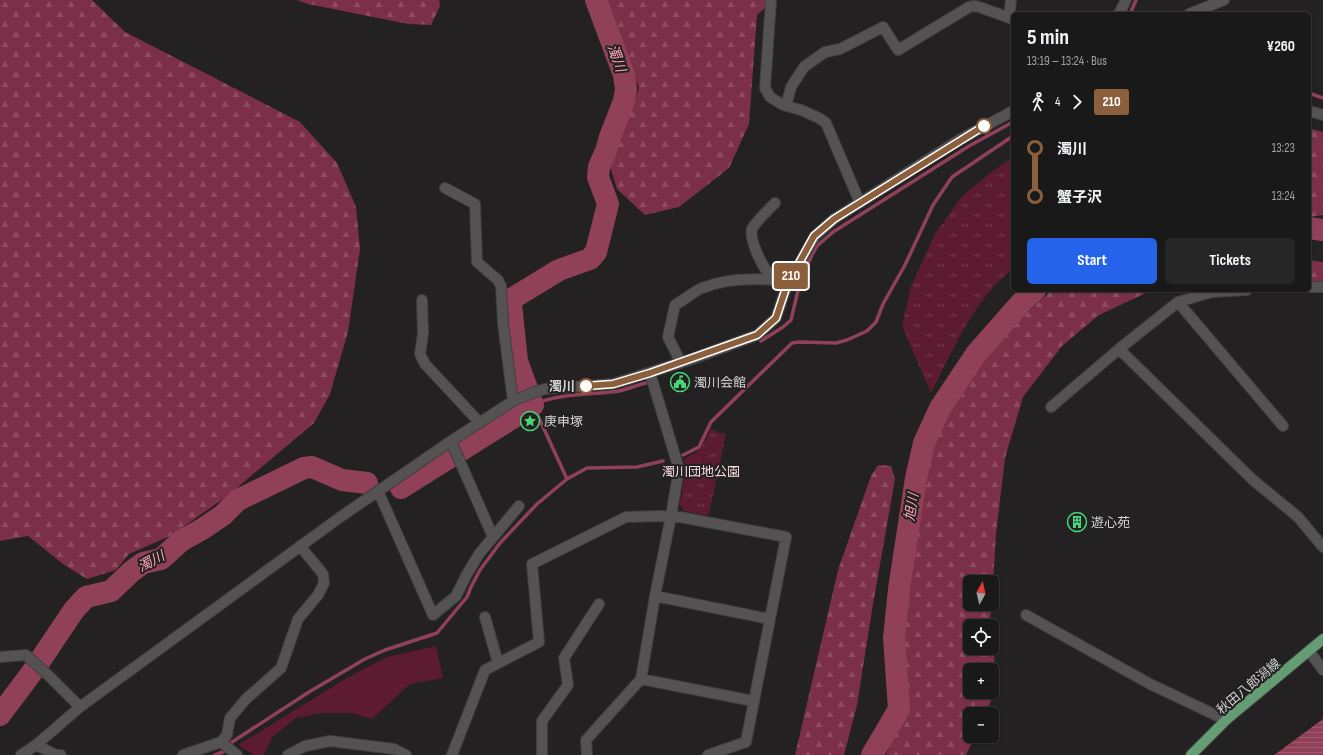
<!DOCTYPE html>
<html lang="en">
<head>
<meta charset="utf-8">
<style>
	:root { --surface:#1a1919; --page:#272626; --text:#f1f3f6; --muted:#9fa0a2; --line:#383838; --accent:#2563eb }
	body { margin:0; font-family:"Sofia Sans Condensed","Noto Sans JP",sans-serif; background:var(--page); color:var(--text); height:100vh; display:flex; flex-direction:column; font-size:15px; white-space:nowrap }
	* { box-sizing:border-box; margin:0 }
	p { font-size:13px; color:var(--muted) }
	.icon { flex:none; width:22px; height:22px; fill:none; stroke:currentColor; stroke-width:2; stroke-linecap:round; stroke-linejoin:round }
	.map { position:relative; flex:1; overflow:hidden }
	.details { position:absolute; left:1011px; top:12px; width:300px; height:280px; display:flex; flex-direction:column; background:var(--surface); border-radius:6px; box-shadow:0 1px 3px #0004,0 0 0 1px var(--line) }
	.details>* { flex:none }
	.badge { padding:0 8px; border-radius:3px; font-size:14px; line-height:26px }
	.needle { width:26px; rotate:8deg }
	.controls { position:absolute; left:963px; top:575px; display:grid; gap:8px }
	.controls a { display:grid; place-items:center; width:36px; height:36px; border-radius:6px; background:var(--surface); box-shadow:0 1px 3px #0004,0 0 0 1px var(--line); font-size:20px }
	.map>.badge { position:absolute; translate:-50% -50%; box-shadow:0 0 0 2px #fff }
	.legs { display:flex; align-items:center; gap:6px; height:44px; padding:0 16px; font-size:13px }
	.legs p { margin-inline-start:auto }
	.overview { display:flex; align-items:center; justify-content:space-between; height:68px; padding:0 16px }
	h1 { font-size:22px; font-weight:700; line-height:30px }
	.button { display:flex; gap:8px; margin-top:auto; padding:8px 16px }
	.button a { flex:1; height:46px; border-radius:6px; background:var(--accent); color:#fff; font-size:16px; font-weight:700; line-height:46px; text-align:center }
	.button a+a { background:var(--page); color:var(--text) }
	ul { padding:0 16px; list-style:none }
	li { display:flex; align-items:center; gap:14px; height:48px; font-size:15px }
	li i { display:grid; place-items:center; width:6px; height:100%; margin:0 5px; background:currentColor }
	li i::after { content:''; width:10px; height:10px; margin:-5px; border:3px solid; border-radius:50%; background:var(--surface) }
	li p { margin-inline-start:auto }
	li:first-child i { background:linear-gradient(#0000 50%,currentColor 0) }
	li:last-child i { background:linear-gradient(currentColor 50%,#0000 0) }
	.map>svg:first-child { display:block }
	.grass { fill:#5d1b32 }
	.forest { fill:url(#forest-firs); fill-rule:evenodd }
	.park { fill:url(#park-tufts) }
	.water { fill:url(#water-rules) }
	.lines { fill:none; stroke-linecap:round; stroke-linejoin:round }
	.stream { stroke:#904159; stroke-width:3.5 }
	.river { stroke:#904159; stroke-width:22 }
	.minor-casing { stroke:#413e3f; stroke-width:12 }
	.major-casing { stroke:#413e3f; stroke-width:12 }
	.minor { stroke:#555253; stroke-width:10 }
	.major { stroke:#649c73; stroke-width:10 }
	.line-1-casing { stroke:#fff; stroke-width:9 }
	.line-1 { stroke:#8b5e3c; stroke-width:6 }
	.stop-1-dot { fill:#fff; stroke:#8b5e3c; stroke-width:2 }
	.labels { text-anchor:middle; stroke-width:4; stroke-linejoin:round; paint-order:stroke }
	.poi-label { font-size:13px; fill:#d4d3d3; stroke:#232121; text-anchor:start }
	.stop-label { font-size:13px; font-weight:bold; fill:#d4d3d3; stroke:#232121; text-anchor:end }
	.park-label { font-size:13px; fill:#f4dbe1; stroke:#232121 }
	.street-label { font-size:13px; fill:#d4d3d3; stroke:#232121 }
	.water-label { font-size:14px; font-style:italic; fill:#fea3ba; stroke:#232121 }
</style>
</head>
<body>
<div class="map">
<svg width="1323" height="755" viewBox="0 0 1323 755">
	<defs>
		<pattern id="forest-firs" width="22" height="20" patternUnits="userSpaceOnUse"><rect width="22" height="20" fill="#7c2f48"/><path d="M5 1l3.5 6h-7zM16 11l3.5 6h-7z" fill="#8e4c62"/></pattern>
		<pattern id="park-tufts" width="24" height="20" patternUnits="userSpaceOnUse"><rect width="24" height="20" fill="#5d1b32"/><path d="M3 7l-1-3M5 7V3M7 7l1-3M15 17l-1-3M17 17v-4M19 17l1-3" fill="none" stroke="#733b4f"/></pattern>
		<pattern id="water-rules" width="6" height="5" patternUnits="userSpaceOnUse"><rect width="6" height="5" fill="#904159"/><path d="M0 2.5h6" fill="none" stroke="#9f5c70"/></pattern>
	</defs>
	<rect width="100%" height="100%" fill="#232121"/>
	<path class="grass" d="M436,646L443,678L410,684L372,719L351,713H321L296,718L272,737L264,755H254L238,745L347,678L387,657Z"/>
	<path class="forest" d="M0,0H92L125,32L300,122L337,163L356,207L360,249L348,332L330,394L314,423L226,497L170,536L129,554L116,570L87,579L63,564L28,536L0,541Z
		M297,0H439L440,6L431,25L408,24L308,4Z
		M605,0H774L757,15L749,124L729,168L679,207L645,215L617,189L610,166L639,88Z
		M1309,128L1323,132V215L1309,217Z
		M1309,260L1323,262V283L1309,282Z
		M1052,290H1156L1146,293L1099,315L1062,346L1023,397L1005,458L996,534L992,600V582H970V604H992L989,626H970V648H992L994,654L996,690L985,714H970V736H975L966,755H886L903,715L905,615L912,552L924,471L932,439L978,361L1007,331ZM970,670H992V692H970Z
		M878,465L891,466L895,479L872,610L857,705L844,755H795L838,570L871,476Z"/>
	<path class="park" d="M1013,157V269C975,297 952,352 931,393L902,326L911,286L935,234L963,195L993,171Z
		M711,429L720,433L726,434L709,514L706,515L684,511L680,504L686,467L684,459C701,451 704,445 711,429Z"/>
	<path class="water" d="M1323,719V755H1274L1277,753Z"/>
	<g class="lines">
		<path class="stream" d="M1130,14L1136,0
			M1309,93L1323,98
			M761,341L783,327L791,320L800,282L811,257L817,246L833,232L969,146L1013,122
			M683,455L699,447L711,422L792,343L799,342L836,343L847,340L867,331L876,322L883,304L905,265L933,205L952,177L1013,136
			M567,479L533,405C557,393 593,395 619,391C628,389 637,385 646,383
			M215,755L223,752L232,742L309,692L365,659L385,650L437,633L467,597L471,587L480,570L500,543L537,504L567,479L587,468L637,467L663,461"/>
		<path class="river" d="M1309,228L1323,230
			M401,488L533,405L517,361L511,304L513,298L559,270L590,259L596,252L608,204L598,177L599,167L606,151L610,137L624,101L626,89L624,75L596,0
			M0,715L33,671L74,610L86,597L111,591L132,571L143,563L161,559L181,541L204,528L223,515L238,500L304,468L312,467L342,480L367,483
			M872,755L899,709L894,638L899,589L916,478L924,443L940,408L976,354L1020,304L1035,290"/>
		<defs>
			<path id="minor" d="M771,0L765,88L770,97L783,105L801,110L819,118L826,123L860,203
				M1119,14L1126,0
				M1189,14L1224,0
				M1009,18L1011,0
				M786,106L791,87L804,67L825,52L840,49L883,27L898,50L969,7L974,6L979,7L1013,19
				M1309,111L1323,115
				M445,188L475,204L477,262L498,280L501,286L503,323L513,401
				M775,203C770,208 754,224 752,229C749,241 766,277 777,281
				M1309,287H1323
				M422,300L423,333L420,354L425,364L480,423
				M1178,302L1283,426
				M1119,349L1178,302L1212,292L1247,290
				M681,363L668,337L675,305C684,300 693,292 702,288C724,279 750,278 774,280
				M1051,407L1119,349L1253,480L1298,517L1323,547
				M451,441L493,537
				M378,491L433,615L456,596L467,574L479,554L519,506
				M655,596L770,619
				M1026,615L1150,684L1226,720
				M485,617L498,663
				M1309,651L1323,670
				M0,657L26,655L48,675L80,707
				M641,679L753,701
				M221,742L237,755
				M36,745L56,755H61
				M21,755L36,745L80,707L339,518L451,441L513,401L535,392L545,389L613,384L692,359L757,335L776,318L787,285L815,236L834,219L959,140L1013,111
				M183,755L221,742L227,735L230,718L246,699L281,668L298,619L318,595L324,583L323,574L300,546
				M288,755L305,746L330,741L394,749L406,755
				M452,755L485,670L539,642L532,564L626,517L661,516L680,517L786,537L746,742L708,755
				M542,755V721L568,685L564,658L599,604
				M587,755L586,740L641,679L655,596L671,516L679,469L650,373"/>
			<path id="major" d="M1191,755L1226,720L1323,639"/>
		</defs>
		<use href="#minor" class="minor-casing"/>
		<use href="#major" class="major-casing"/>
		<use href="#minor" class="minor"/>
		<use href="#major" class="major"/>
	</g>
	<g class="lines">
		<defs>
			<path id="line-1" d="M586,386L613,384L650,373L757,335L776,318L787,285L814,236L834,219L984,126"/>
		</defs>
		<use href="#line-1" class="line-1-casing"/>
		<use href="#line-1" class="line-1"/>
	</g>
	<defs>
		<symbol id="civic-ring" viewBox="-11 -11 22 22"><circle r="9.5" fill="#232121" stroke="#46d779" stroke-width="1.5"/><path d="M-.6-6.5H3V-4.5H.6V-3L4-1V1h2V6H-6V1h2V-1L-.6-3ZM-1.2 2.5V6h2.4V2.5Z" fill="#46d779"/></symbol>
		<symbol id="sight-ring" viewBox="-11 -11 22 22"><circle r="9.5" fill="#232121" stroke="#46d779" stroke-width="1.5"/><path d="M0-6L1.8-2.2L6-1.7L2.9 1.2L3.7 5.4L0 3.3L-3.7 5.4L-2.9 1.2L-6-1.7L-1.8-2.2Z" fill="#46d779"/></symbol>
		<symbol id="building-ring" viewBox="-11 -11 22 22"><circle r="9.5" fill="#232121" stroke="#46d779" stroke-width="1.5"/><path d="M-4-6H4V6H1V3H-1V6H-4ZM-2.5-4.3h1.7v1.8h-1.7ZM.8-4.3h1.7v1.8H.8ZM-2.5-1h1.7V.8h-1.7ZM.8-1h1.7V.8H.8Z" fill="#46d779"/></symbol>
	</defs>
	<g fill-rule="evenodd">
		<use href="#civic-ring" x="669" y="371" width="22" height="22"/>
		<use href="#sight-ring" x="519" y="410" width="22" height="22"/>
		<use href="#building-ring" x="1066" y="511" width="22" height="22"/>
	</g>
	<g class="stop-1-dot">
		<circle cx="984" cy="126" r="7"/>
		<circle cx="586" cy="386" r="7"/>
	</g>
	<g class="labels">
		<g class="poi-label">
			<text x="694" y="387">濁川会館</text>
			<text x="544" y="426">庚申塚</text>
			<text x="1091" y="527">遊心苑</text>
		</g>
		<g class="stop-label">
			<text x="575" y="391">濁川</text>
		</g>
		<g class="park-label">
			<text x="701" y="476">濁川団地公園</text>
		</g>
		<g class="street-label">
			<text transform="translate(1248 686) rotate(-40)" y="5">秋田八郎潟線</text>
		</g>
		<g class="water-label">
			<text transform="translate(617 58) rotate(70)" y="5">濁川</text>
			<text transform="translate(911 507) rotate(-81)" y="5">旭川</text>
			<text transform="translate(151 561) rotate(-28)" y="5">濁川</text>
		</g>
	</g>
</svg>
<div class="controls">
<a><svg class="needle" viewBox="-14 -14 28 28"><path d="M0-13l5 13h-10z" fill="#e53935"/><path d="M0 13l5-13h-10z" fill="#9fa0a2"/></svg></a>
<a><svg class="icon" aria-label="locate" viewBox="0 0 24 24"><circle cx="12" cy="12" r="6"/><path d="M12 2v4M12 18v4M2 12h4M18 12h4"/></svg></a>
<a>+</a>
<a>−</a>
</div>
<b class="badge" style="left:791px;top:276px;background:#8b5e3c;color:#fff">210</b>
<section class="details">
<div class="overview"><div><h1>5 min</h1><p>13:19 – 13:24 · Bus</p></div><b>¥260</b></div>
<div class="legs"><svg class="icon" aria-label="walk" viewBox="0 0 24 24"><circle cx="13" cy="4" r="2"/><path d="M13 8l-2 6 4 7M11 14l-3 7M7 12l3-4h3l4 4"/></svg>4<svg class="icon" aria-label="forward" viewBox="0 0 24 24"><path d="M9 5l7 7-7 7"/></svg><b class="badge" style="background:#8b5e3c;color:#fff">210</b></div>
<ul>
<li><i style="color:#8b5e3c"></i><b>濁川</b><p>13:23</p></li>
<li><i style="color:#8b5e3c"></i><b>蟹子沢</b><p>13:24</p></li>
</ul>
<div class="button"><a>Start</a><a>Tickets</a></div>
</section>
</div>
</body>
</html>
